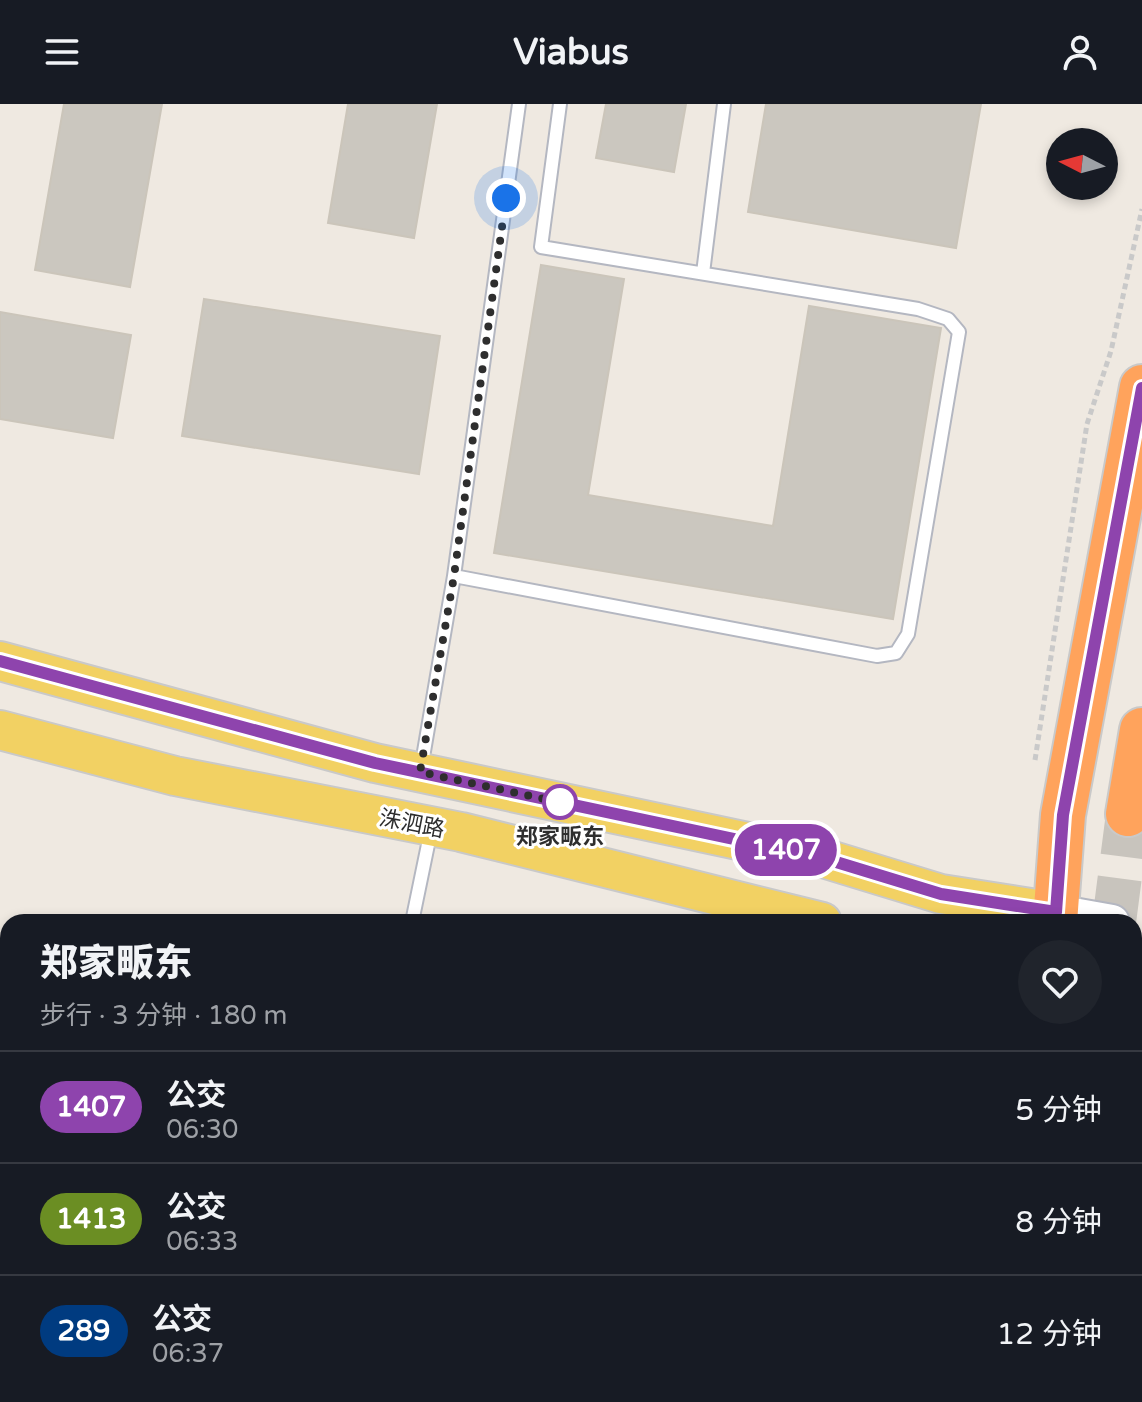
<!DOCTYPE html>
<html lang="zh">
<head>
<meta charset="utf-8">
<style>
	:root { --surface:#171b24; --page:#20242c; --text:#f1f3f6; --muted:#9ea1a6; --line:#363941 }
	body { margin:0; font-family:"Varela Round","Noto Sans SC",sans-serif; background:var(--page); color:var(--text); height:100vh; display:flex; flex-direction:column; font-size:30px; white-space:nowrap }
	* { box-sizing:border-box; margin:0 }
	p { font-size:26px; color:var(--muted) }
	.icon { flex:none; width:44px; height:44px; fill:none; stroke:currentColor; stroke-width:2; stroke-linecap:round; stroke-linejoin:round }
	.map { position:relative; flex:1; overflow:hidden }
	.sheet { position:absolute; left:0px; top:810px; width:1142px; height:488px; display:flex; flex-direction:column; background:var(--surface); border-radius:24px 24px 0 0; box-shadow:0 4px 12px #0003 }
	.sheet>* { flex:none }
	.badge { padding:0 16px; border-radius:26px; font-size:28px; line-height:52px }
	.needle { width:52px; rotate:276deg }
	.fabs { position:absolute; left:1046px; top:24px; display:grid; gap:16px }
	.fabs a { display:grid; place-items:center; width:72px; height:72px; border-radius:50%; background:var(--surface); box-shadow:0 4px 12px #0003; font-size:40px }
	.you { position:absolute; width:40px; height:40px; margin:-20px; border:6px solid #fff; border-radius:50%; background:#1a73e8; box-shadow:0 0 0 12px #1a73e833 }
	.map>.badge { position:absolute; translate:-50% -50%; box-shadow:0 0 0 4px #fff }
	.round { display:grid; place-items:center; flex:none; width:84px; height:84px; border-radius:42px; background:var(--page) }
	.overview { display:flex; align-items:center; justify-content:space-between; height:136px; padding:0 40px }
	h1 { font-size:38px; font-weight:800; line-height:60px }
	ul { padding:0; list-style:none }
	li { display:flex; align-items:center; gap:24px; height:112px; padding:0 40px; border-top:2px solid var(--line) }
	li div { flex:1 }
	li b { display:block; font-size:30px }
	li em { font-style:normal }
	li .badge { min-width:88px; font-weight:700; text-align:center }
	header { display:flex; justify-content:space-between; align-items:center; height:104px; padding:0 40px; background:var(--surface); font-size:36px; font-weight:800 }
	.map>svg:first-child { display:block }
	.building { fill:#cbc7bf; stroke:#cbc5ba; stroke-width:2 }
	.lines { fill:none; stroke-linecap:round; stroke-linejoin:round }
	.highway-tunnel { stroke:#c8c4bd; stroke-width:44; stroke-dasharray:44 22; stroke-linecap:butt }
	.lane-casing { stroke:#b4b7c1; stroke-width:16 }
	.secondary-casing { stroke:#b4b7c1; stroke-width:38 }
	.primary-casing { stroke:#c9c9c9; stroke-width:42 }
	.highway-casing { stroke:#c9c9c9; stroke-width:48 }
	.path { stroke:#c9c9c9; stroke-width:5; stroke-dasharray:6 4; stroke-linecap:butt }
	.lane { stroke:#fff; stroke-width:12 }
	.secondary { stroke:#fff; stroke-width:34 }
	.primary { stroke:#f2d163; stroke-width:38 }
	.highway { stroke:#ffa35c; stroke-width:44 }
	.line-casing { stroke:#fff; stroke-width:18 }
	.line { stroke:#8e44ad; stroke-width:12 }
	.walk { stroke:#2e2e2e; stroke-width:8; stroke-dasharray:0 14.4 }
	.stop-dot { fill:#fff; stroke:#8e44ad; stroke-width:4 }
	.labels { text-anchor:middle; stroke-width:6; stroke-linejoin:round; paint-order:stroke }
	.street-label { font-size:22px; fill:#2e2e2e; stroke:#fff }
	.stop-label { font-size:22px; font-weight:bold; fill:#2e2e2e; stroke:#fff }
</style>
</head>
<body>
<header><svg class="icon" aria-label="menu" viewBox="0 0 24 24"><path d="M4 6h16M4 12h16M4 18h16"/></svg>Viabus<svg class="icon" aria-label="person" viewBox="0 0 24 24"><circle cx="12" cy="8" r="4"/><path d="M4 21q1-7 8-7t8 7"/></svg></header>
<div class="map">
<svg width="1142" height="1298" viewBox="0 0 1142 1298">
	<rect width="100%" height="100%" fill="#efe9e1"/>
	<path class="building" d="M64,0H162L130,183L35,166Z
		M348,0H437L414,134L328,119Z
		M606,0H686L674,68L596,54Z
		M766,0H981L956,144L748,108Z
		M541,161L624,175L588,391L773,422L809,202L941,224L893,515L494,449Z
		M204,195L440,232L419,370L182,332Z
		M0,208L131,231L113,334L0,315Z
		M475,1290H728L727,1298H474Z"/>
	<g class="lines">
		<path class="highway-tunnel" d="M1114,818L1128,710
			M1134,1021L1142,971
			M1048,1298L1049,1290"/>
		<defs>
			<path id="lane" d="M703,169L724,0
				M454,472L877,552L896,549L908,530L959,228L948,215L918,205L541,143L560,0
				M421,665L454,472L519,0
				M412,818L431,726
				M773,1298L774,1290"/>
			<path id="secondary" d="M1056,808L1112,818"/>
			<path id="primary" d="M0,557L375,659L823,754L941,790L1056,808
				M0,626L175,672L461,728L822,818
				M1134,881L1142,883"/>
			<path id="highway" d="M1128,710L1142,626
				M1055,818L1063,711L1142,283
				M1134,1177L1142,1142
				M1024,1298L1025,1290
				M1107,1298L1108,1290"/>
		</defs>
		<use href="#lane" class="lane-casing"/>
		<use href="#secondary" class="secondary-casing"/>
		<use href="#primary" class="primary-casing"/>
		<use href="#highway" class="highway-casing"/>
		<path class="path" d="M1035,656L1087,320L1111,247L1142,105"/>
		<use href="#lane" class="lane"/>
		<use href="#secondary" class="secondary"/>
		<use href="#primary" class="primary"/>
		<use href="#highway" class="highway"/>
	</g>
	<g class="lines">
		<defs>
			<path id="line" d="M0,557L375,659L823,754L941,790L1056,808L1063,711L1142,284"/>
		</defs>
		<use href="#line" class="line-casing"/>
		<use href="#line" class="line"/>
		<path class="walk" d="M506,94L454,472L420,668L563,699L560,698"/>
	</g>
	<circle class="stop-dot" cx="560" cy="698" r="16"/>
	<g class="labels">
		<g class="street-label">
			<text transform="translate(412 719) rotate(11)" y="8">洙泗路</text>
		</g>
		<g class="stop-label">
			<text x="560" y="740">郑家畈东</text>
		</g>
	</g>
</svg>
<div class="fabs">
<a><svg class="needle" viewBox="-14 -14 28 28"><path d="M0-13l5 13h-10z" fill="#e53935"/><path d="M0 13l5-13h-10z" fill="#9ea1a6"/></svg></a>
</div>
<div class="you" style="left:506px;top:94px"></div>
<b class="badge" style="left:786px;top:746px;background:#8e44ad;color:#fff">1407</b>
<section class="sheet">
<div class="overview"><div><h1>郑家畈东</h1><p>步行 · 3 分钟 · 180 m</p></div><a class="round"><svg class="icon" aria-label="heart" viewBox="0 0 24 24"><path d="M12 20l-8-8c-3-5 5-10 8-4 3-6 11-1 8 4z"/></svg></a></div>
<ul>
<li><span class="badge" style="background:#8e44ad;color:#fff">1407</span><div><b>公交</b><p>06:30</p></div><em>5 分钟</em></li>
<li><span class="badge" style="background:#6b8e23;color:#fff">1413</span><div><b>公交</b><p>06:33</p></div><em>8 分钟</em></li>
<li><span class="badge" style="background:#003b80;color:#fff">289</span><div><b>公交</b><p>06:37</p></div><em>12 分钟</em></li>
</ul>
</section>
</div>
</body>
</html>
